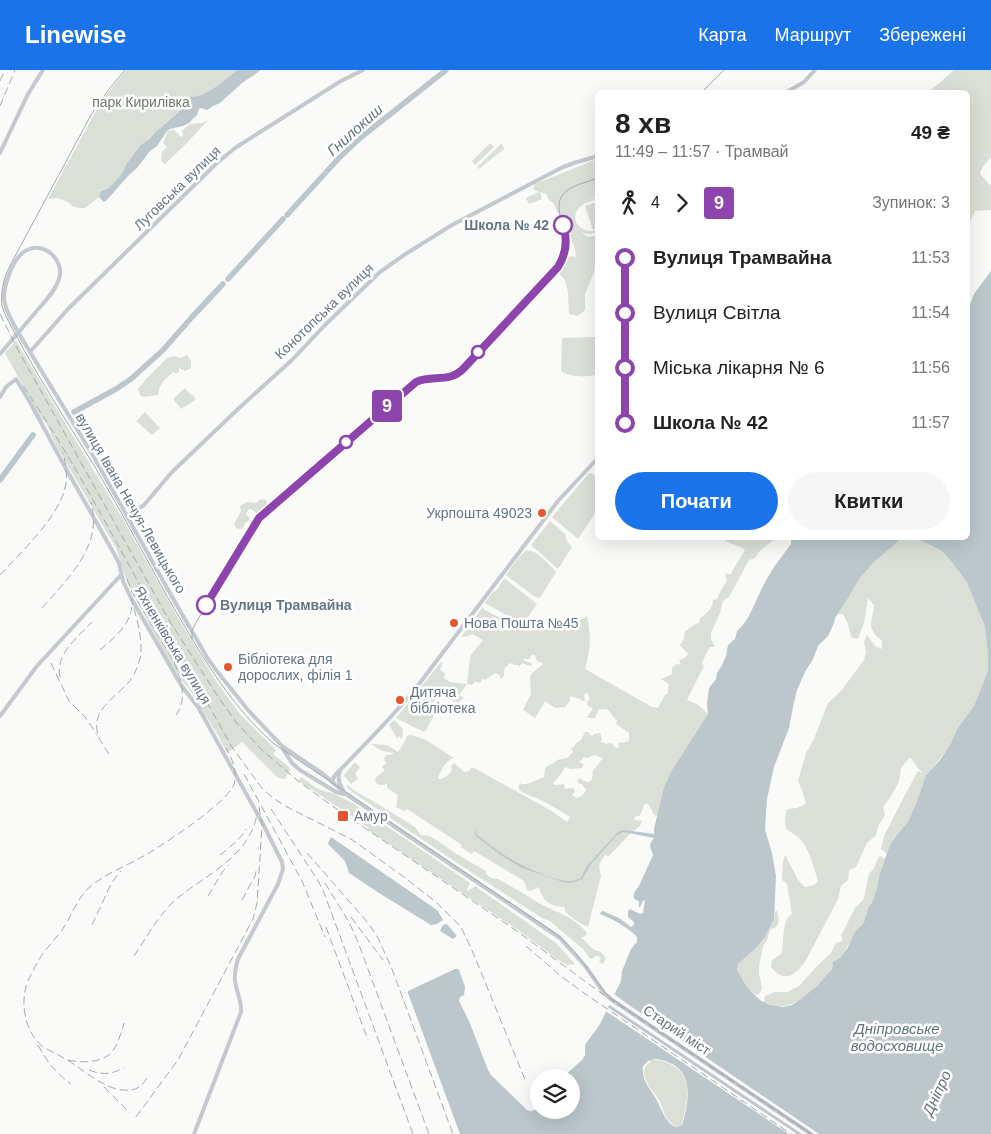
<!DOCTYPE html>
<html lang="uk">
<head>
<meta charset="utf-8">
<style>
	:root { --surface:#fff; --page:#f6f6f6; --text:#222; --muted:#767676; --accent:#1a73e8 }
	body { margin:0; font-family:Arial,sans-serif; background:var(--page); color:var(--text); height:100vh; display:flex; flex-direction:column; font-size:19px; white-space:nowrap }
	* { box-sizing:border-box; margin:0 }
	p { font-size:16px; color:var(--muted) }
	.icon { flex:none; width:28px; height:28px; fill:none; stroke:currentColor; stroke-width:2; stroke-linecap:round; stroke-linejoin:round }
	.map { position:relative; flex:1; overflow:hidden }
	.sheet { position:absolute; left:595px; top:20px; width:375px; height:450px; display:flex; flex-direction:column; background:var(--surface); border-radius:8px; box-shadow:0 5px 20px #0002 }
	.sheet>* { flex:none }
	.badge { padding:0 10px; border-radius:4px; font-size:18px; line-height:32px }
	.controls { position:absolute; left:530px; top:999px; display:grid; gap:10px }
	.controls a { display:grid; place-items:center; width:50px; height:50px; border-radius:50%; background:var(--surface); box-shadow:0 5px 20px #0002; font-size:25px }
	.map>.badge { position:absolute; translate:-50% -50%; box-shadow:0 0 0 2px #fff }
	.legs { display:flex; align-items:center; gap:8px; height:55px; padding:0 20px; font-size:16px }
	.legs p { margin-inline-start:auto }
	.headline { display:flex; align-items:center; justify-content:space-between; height:85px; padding:0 20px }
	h1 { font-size:28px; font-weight:600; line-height:38px }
	.cta { display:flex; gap:10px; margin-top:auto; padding:10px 20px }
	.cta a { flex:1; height:58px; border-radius:30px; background:var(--accent); color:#fff; font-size:20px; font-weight:600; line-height:58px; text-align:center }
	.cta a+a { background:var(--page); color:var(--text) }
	ul { padding:0 20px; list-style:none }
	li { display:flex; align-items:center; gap:18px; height:55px; font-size:19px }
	li i { display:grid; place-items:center; width:8px; height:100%; margin:0 6px; background:currentColor }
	li i::after { content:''; width:12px; height:12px; margin:-6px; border:4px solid; border-radius:50%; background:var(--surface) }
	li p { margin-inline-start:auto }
	li:first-child i { background:linear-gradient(#0000 50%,currentColor 0) }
	li:last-child i { background:linear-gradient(currentColor 50%,#0000 0) }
	header { display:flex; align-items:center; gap:30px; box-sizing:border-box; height:70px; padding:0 25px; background:var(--accent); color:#fff }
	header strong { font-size:24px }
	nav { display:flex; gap:28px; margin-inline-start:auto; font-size:18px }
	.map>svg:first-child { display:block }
	.green { fill:#dadfd7; fill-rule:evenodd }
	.water { fill:#bbc7cb; fill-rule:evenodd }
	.pier { fill:#fafaf8 }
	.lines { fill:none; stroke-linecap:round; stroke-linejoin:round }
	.river { stroke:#bbc7cb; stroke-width:5.5 }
	.secondary { stroke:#c3c9ce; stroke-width:4 }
	.tram { stroke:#a2aab0; stroke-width:1 }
	.rail { stroke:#a2aab0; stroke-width:1; stroke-dasharray:8 4; stroke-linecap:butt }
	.line-1-casing { stroke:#fff; stroke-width:11 }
	.line-1 { stroke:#8e44ad; stroke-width:8 }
	.stop-1-dot { fill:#fff; stroke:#8e44ad; stroke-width:2.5 }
	.poi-dot { fill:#e4572e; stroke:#fff; stroke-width:2 }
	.labels { text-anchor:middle; stroke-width:5; stroke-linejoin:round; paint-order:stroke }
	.park-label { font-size:14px; fill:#687a64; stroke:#fff }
	.street-label { font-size:14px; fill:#657683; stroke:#fff }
	.stop-label { font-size:14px; font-weight:bold; fill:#657683; stroke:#fff; text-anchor:end }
	.poi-label { font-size:14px; fill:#657683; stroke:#fff; text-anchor:start }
	.water-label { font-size:15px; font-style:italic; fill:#60757c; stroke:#fff }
</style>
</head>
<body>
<header>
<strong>Linewise</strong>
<nav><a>Карта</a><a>Маршрут</a><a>Збережені</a></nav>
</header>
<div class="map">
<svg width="991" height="1064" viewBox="0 0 991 1064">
	<rect width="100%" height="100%" fill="#fafaf8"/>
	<path class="green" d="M126,0H237C227,9 211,24 197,26C193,27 189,26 186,27L179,34L181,40C167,51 152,64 140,77C135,82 129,89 125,95C124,97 124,100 123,103C119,111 110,117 102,120L99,127L85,138H79L72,136L69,133L58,128L48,129L102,30Z
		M954,0H991V87L982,98L980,104L991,116V140L975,141L968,156V22H929Z
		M208,50L187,73L165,94L161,91L162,82L167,77L163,73L168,61L174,60L181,67H182L183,63L181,62L190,54L202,53Z
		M490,73L494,77L475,95L472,91Z
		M501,74L505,78L479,99L477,97Z
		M597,89V126L585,131L597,127V129C591,131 583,133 579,138C568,151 582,165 598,160L597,163L588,164L581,162L588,167L597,165V194L585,225V240L578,246L569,244L568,222L565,210L558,202L569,186L576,187L575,179L571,169L570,170L569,164L553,133L549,130L546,124L540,122L542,129L529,134L526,128L539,122L533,119L535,114Z
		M597,132V158L593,160L585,136Z
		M597,267V304C589,308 568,307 561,301L562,268Z
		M16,271L121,446L181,553L218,614L240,644L276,680L273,684L289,697L290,700L285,709L278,708L242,672L227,683L218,665L205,645L192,623L184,613L168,591L161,577L127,512L116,478L57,377L45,351L42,350L5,283Z
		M187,285L191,291V298L185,301L179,298V302L176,304L174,302C165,308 159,314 158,325L143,327L140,325L138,319L146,309L167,288L174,286L181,288Z
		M185,318L190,324L194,326L195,330L181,339L174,330V328Z
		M145,342L160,358L152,365L136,351Z
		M589,403H591L597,408V440L578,469L552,447Z
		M261,429L266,430L267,435L260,444H258L251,439H249L246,444L250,448L248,452H246L242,459C238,459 235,458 234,454L241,441L240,436L247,432L256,433Z
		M550,451L565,464L567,471L572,477L558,499L531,475Z
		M723,468H776C768,475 760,478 755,488L749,490L729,527L723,531L720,543L711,563V569L715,577H710L702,592L704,596L687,630L697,634L708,644L672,700L664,717L658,746L654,745L649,735L646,733L644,735L640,746H636L634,750L642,751L640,756L629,765L609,786L605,785L601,791L599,796L601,806L588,857C583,855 568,846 565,841C565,840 565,838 564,837C555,837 545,833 542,825C540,822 540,819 538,817L531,821L527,820L524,811L474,781L471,784L461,777L462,775L407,739L404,741L396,737L398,725L387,718V714L381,715L377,714L375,711L376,707L385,700L382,697L387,692H385L384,688L386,685H390L395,683L382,681L371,674L387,675L398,682L404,673L407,666L411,665L426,670L454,688C446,690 440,701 438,709H441C446,707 449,705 452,700L451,696L454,693L464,702L469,701L471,698H474L550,740L567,752L570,747L547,733L522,722L518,718L520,713L522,714H527L544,707L545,699L547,696L554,693L557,690L567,688L573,682L571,678L575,676V674L581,670L585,662H588L590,665L593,666L594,664L600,663L602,668L601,672L606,674L610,673L613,674L614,677L616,678L619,677L618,674L621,672L624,673L625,672L629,671V663L616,654L617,650C612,648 611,640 606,639C603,639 601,640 599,639L595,648H587L593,638L588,636L587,632L590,629L588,623L584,624L585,631H582L580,629L570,626V631L565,637L555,638L545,631L535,648L523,640L531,624L530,607L532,603L542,595L543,593L537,591L535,585H532L529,589H524L523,590L531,593L532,595L530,596L522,593L518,598V595H513V593L508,594L507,597H505L504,601V606L502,608L500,609V605L495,603L485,610L482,609L481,612L477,613L476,611L472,615L467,614L459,625L464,628L458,633L443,626L435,629L432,635L436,641L426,660L424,662L396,648L441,592H443L440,600L445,603L444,608L450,612L467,614L470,589L471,585L483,570L472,564L469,566L461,567L482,538L518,558L524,555L528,559H534L558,555L583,549L587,545C591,567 591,577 585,599L652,637L658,638L665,625L668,623V618L669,614L661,609L672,604V598L676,594L681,595L679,590L685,588L688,584L680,575L684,569L685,561C690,559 693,554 699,553L700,548C706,544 713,538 713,530L717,529L721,520L727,511L725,503L730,505L745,480C738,474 728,475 723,468ZM594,685L603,688L593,701L592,709L589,712L583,711L581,708L577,710L578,713L582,714L586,720C583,726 578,731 572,725L575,721L573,718L565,719L564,714L555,715L553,713L561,704L565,697L571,699L582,698L583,695L582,693H579L584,687L587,688Z
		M908,468L922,471L942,481L950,490L967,511L985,557L988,575V601L974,636L957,659L951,673L947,679L932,699L926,705L917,731L908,752L900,761L890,775L887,784L881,779L884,766L906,723L918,701L924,704L918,698L910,687L901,698L899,711L890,728L883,737L885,745L878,756L876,765L867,773L856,797L849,800L848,810L841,816L838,829L805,892C794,906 784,913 771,897L772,890L781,884C782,880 783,876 783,872C784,862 783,850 792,844L787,814L782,810L783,792L785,785L798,810L805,817L814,815L818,811C815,801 810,783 804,774C792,756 780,768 787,739L797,738L806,734L803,723L798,711L806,683L813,671L828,633L841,621L864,590L866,582L864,572L867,565L876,577L882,579V571C879,568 874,565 873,561C868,553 874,544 874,535L868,528L864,553L858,569L851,567L848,554L843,544H838C847,531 853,515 863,503C875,491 892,471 908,468Z
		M527,480C539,481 548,494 556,502L540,528L535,527L506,505C511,498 520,484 527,480Z
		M504,508L537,534L524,553H520L485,533L492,523L498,519Z
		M394,650L403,659L402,669L399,666L397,668L389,655Z
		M355,692L360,697L355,704L358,709L351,714L345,707L344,705Z
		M301,707C307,711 315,718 321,720C334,723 346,729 357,736L470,813L467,819L468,821L475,816L556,873L575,894L568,895L558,890L518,860L368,760L369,758L299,711Z
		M347,715L358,723L373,731L415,757L421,765L429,766L435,769L447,777L453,782L486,801V804L491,808L498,809C511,816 523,823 535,831C554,842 573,845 587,863L584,867H581L594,880L601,882L606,888L603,894L599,892L601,888L598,886H595L594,888L590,889L584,880L550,851L542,848L454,791L352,722L346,716Z
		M880,786L885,789L879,806L876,823L872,833L868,838L864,852L860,856L841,887L836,890L832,895V898C817,919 791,946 764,933L765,926L775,922H787L799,916L817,896L831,883L836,873L840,872L843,870L841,866L855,838L862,831L864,828L869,804L874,798L878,788Z
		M777,840C779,848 781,857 771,859L769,863L767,870L763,876L759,896V904L762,918L760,923L756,925L746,916L741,908L737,900L738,894L755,879L765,867L774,849L775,842Z
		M652,990C662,990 667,992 675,997C694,1011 686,1035 682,1054L680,1057C676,1056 675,1057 672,1054C665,1049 663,1038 659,1030C654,1022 645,1013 644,1003C644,997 648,993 652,990Z"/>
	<path class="water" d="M237,0H261L242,13L220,33L213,36L207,40L201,38L199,39L197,45L189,53L183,56L170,59L167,61L157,76L150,81L137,98L128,106L106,131L104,132L99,127L101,121L108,118L114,113L122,104L126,94L140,76L151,67L155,62L181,40L179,34L186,27C189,26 193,27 197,26C209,24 228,8 237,0Z
		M991,201V1064H460L408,923V921L455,899H458L459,900L465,917L464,925L460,927L459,931L469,951L488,1000L491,1005L527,1040L531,1041L539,1039V1040H571V1008L563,1007L582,990L585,985V975L600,954L616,921L621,911L622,901L631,879L637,872V867C626,856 614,850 600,844L601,842L603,841L619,848L631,857L634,855V852L628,847V841L630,839L640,844L643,843L645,830L643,831L640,837H639V831L634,829C633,823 635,821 639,816L653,785C651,776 647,778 654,768L623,762L617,765L591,794L582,809L571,813L563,812L522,798L499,784L477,767L475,765V759H476V764C497,782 520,796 546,806C554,808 561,811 569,811C573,812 576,809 580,809L587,796L618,762L624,760L654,764V759L664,717L672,700L708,644L707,634L709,618L716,609L717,603L722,595L726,586L728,575L735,569L737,561L743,555L749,546L764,514L774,497L791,474V468H968V240L974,224ZM908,468L922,471L942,481L950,490L967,512L985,557L988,583V601L974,636L957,659L951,673L940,690L932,699L926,705L917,731L908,752L900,761L890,775L879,806L877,818L872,833L868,838L864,852L855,862L847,879L845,881L841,887L833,892L832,899L817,916L801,929L792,935L783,937L769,935L760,930L746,916L737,900L738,894L755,879L765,867L774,849L776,806L772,783L765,760L767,729L774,697L789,658L793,637L797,620L805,602L813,589L818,576L828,566L834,553L835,548L845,533L859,509L873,493L896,473L902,469ZM656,989C694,994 691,1027 682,1055C669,1064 661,1037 656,1029C650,1018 641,1010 643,996L648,991Z
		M331,767L437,840L443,850L437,854L431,855L379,823L349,803L345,791L328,774Z
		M447,854L457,866L453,869L440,861L443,855Z"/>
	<path class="pier" d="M613,923L626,933L819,1064H802L608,934Z
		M606,936L797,1064H789L604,940Z"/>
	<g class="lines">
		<path class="river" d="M287,145L339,88L360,68L446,0
			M228,209L283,149
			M74,342L116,319L131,309L163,280L192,247L223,214
			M0,410L33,365"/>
		<path class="secondary" d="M787,22L804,12L815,0
			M0,83L28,24L43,0
			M30,282L68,239L217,93L235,78L341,11L363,0
			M0,284C12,270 23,257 35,243C43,233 55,222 59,209C65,191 45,171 27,180C13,186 1,220 5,234C8,248 22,268 30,282L94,387L171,525L208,589L216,600L248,640L282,676L323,704L346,724L560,868L586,897L604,923L612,930L811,1064
			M0,327L6,317L16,309L31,334L65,397L112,480L119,493L123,511L131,528L181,615L198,637L263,754L282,792L283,799L278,814L238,889C236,896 234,903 235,910C236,921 242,931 241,942L194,1064
			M127,446L144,435L172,402L238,339L292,290L326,254L380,202L404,185L452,155L563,97L577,92L598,86
			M0,646L37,596L121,505
			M283,679L292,693L300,700L336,722L344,724
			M340,701C337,708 339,714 343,720
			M332,712C333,704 341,700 346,694C370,669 394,645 416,618L558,431L598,388"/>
		<path class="tram" d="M125,0L109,19L91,45L13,190C5,204 0,219 2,236C7,251 17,266 24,280C46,320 71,358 95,397C129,454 158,513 192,569C215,607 240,644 273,673L555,863C569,874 580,888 590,902C597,911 603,922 612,929L812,1064
			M702,22L724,0
			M192,569V561L194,556L259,448L415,312C430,305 448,312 461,301L558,197C563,188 567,178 566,167C564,151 550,133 568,120C576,114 588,112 598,108"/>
		<path class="rail" d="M0,11L5,0
			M0,36L15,0
			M0,244L18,280L169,550L217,625L236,652L263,681L297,710L328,733L514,859L601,923L810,1064
			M23,316C75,391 117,475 162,555
			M0,505C21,482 58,448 65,418C68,407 66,394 63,383
			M127,509L132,522L173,590C181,607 188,629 176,645
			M42,538C69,507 103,476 91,432
			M160,548L232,677L261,717L273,728L287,737L351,769L404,807L437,833L461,857L474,885L526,1012
			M100,580C115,567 129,556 132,537
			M51,593L69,631L85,647L97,665
			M60,607C55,584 77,568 92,552
			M109,684C104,676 98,669 97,660C93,640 116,626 128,613C134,606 137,598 140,589C144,571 136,545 131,528
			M244,704L302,811L325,867
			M271,739L317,809L323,820L413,1064
			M307,783L369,854L378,868L392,899L453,1064
			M220,785C230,777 240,770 246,759
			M325,813L349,852L358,872L429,1064
			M208,826L223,801L229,795
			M242,830L255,806L256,801
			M351,847L383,890
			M92,855L111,814L118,804L121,801
			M326,857L368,970
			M526,876L562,907L584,923L791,1064
			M134,886C146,868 157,848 172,833C176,829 180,826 184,823C212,802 252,782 257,743
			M38,975C47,992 55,1002 71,1014
			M68,990C81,993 101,993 111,983C118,975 121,963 124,953
			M89,1000C102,1005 112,1005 124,997
			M147,1008C143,1015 137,1020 129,1020C111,1022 92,1007 78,997C74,995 70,991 65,989C58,984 49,981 42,976C25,962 20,934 27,913C30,906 34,899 37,893C44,880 54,871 62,860C72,846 77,827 91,816C105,804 124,797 140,788C159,778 229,732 234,714C238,701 232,689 226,678
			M104,1017L130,1043
			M136,1047L178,990L253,849L257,833L262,756L259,737"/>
	</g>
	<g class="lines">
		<defs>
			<path id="line-1" d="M206,535L259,448L416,312C433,304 449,314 464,298L558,197C566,184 568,170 563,155"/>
		</defs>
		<use href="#line-1" class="line-1-casing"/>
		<use href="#line-1" class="line-1"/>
	</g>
	<g class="stop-1-dot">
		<circle cx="563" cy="155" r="9"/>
		<circle cx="478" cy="282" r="6"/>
		<circle cx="346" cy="372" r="6"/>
		<circle cx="206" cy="535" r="9"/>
	</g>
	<g class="poi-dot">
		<circle cx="542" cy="443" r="5"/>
		<circle cx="454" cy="553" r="5"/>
		<circle cx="228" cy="597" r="5"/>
		<circle cx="400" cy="630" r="5"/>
		<rect x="337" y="740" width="12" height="12" rx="2.5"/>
	</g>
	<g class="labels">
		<g class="park-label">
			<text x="141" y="37">парк Кирилівка</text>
		</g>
		<g class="street-label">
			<text transform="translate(177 118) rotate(-44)" y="5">Луговська вулиця</text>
			<text transform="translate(324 241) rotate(-44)" y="5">Конотопська вулиця</text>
			<text transform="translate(131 433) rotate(60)" y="5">вулиця Івана Нечуя-Левицького</text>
			<text transform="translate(173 575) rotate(59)" y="5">Яхненківська вулиця</text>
			<text transform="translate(677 960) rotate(34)" y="5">Старий міст</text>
		</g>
		<g class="stop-label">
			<text x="549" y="160">Школа № 42</text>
			<text x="220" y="540" text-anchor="start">Вулиця Трамвайна</text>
		</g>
		<g class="poi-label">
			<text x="532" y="448" text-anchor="end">Укрпошта 49023</text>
			<text x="464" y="558">Нова Пошта №45</text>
			<text x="238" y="594">Бiблiотека для<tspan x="238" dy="16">дорослих, фiлiя 1</tspan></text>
			<text x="410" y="627">Дитяча<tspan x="410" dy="16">бібліотека</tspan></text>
			<text x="354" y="751">Амур</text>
		</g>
		<g class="water-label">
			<text transform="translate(355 60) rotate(-42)" y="5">Гнилокиш</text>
			<text x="897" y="964">Дніпровське<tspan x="897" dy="17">водосховище</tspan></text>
			<text transform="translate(937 1023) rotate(-65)" y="5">Дніпро</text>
		</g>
	</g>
</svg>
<div class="controls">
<a><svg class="icon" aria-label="layers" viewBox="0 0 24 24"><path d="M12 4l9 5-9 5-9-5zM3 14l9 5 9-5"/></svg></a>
</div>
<b class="badge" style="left:387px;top:336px;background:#8e44ad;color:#fff">9</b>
<section class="sheet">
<div class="headline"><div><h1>8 хв</h1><p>11:49 – 11:57 · Трамвай</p></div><b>49 ₴</b></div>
<div class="legs"><svg class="icon" aria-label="walk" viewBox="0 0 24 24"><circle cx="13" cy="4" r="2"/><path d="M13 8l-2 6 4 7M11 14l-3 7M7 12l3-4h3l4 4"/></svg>4<svg class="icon" aria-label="forward" viewBox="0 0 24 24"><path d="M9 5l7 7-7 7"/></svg><b class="badge" style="background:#8e44ad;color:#fff">9</b><p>Зупинок: 3</p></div>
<ul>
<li><i style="color:#8e44ad"></i><b>Вулиця Трамвайна</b><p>11:53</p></li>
<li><i style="color:#8e44ad"></i><span>Вулиця Світла</span><p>11:54</p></li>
<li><i style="color:#8e44ad"></i><span>Міська лікарня № 6</span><p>11:56</p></li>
<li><i style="color:#8e44ad"></i><b>Школа № 42</b><p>11:57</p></li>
</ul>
<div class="cta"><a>Почати</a><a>Квитки</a></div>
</section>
</div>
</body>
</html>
